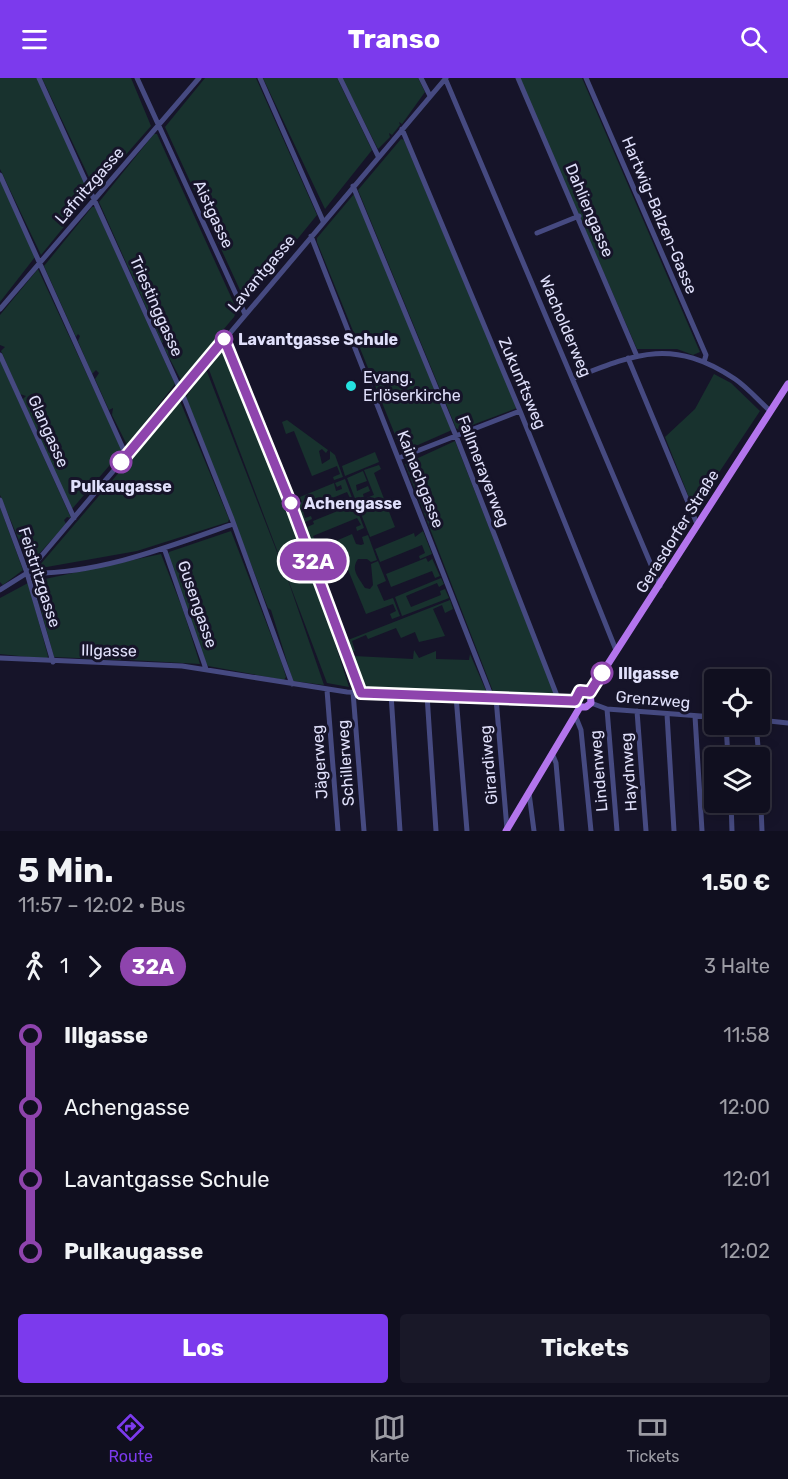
<!DOCTYPE html>
<html lang="de">
<head>
<meta charset="utf-8">
<style>
	:root { --surface:#100f1f; --page:#191828; --text:#f1f3f6; --muted:#9c9ca4; --line:#302f3d; --accent:#7c3aed }
	body { margin:0; font-family:Rubik,sans-serif; background:var(--page); color:var(--text); height:100vh; display:flex; flex-direction:column; font-size:22px; white-space:nowrap }
	* { box-sizing:border-box; margin:0 }
	p { font-size:20px; color:var(--muted) }
	.icon { flex:none; width:33px; height:33px; fill:none; stroke:currentColor; stroke-width:2; stroke-linecap:round; stroke-linejoin:round }
	.map { position:relative; height:753px; overflow:hidden }
	.side { display:flex; flex-direction:column; background:var(--surface); flex:1 }
	.side>* { flex:none }
	.badge { padding:0 12px; border-radius:20px; font-size:21px; line-height:39px }
	.fabs { position:absolute; left:704px; top:591px; display:grid; gap:12px }
	.fabs a { display:grid; place-items:center; width:66px; height:66px; border-radius:6px; background:var(--surface); box-shadow:0 3px 15px #0003,0 0 0 2px var(--line); font-size:30px }
	.map>.badge { position:absolute; translate:-50% -50%; box-shadow:0 0 0 3px #fff }
	.legs { display:flex; align-items:center; gap:9px; height:66px; padding:0 18px; font-size:20px }
	.legs p { margin-inline-start:auto }
	.summary { display:flex; align-items:center; justify-content:space-between; height:102px; padding:0 18px }
	h1 { font-size:33px; font-weight:700; line-height:45px }
	.cta { display:flex; gap:12px; margin-top:auto; padding:12px 18px }
	.cta a { flex:1; height:69px; border-radius:6px; background:var(--accent); color:#fff; font-size:24px; font-weight:700; line-height:69px; text-align:center }
	.cta a+a { background:var(--page); color:var(--text) }
	ul { padding:0 18px; list-style:none }
	li { display:flex; align-items:center; gap:21px; height:72px; font-size:22px }
	li i { display:grid; place-items:center; width:9px; height:100%; margin:0 8px; background:currentColor }
	li i::after { content:''; width:15px; height:15px; margin:-8px; border:4px solid; border-radius:50%; background:var(--surface) }
	li p { margin-inline-start:auto }
	li:first-child i { background:linear-gradient(#0000 50%,currentColor 0) }
	li:last-child i { background:linear-gradient(currentColor 50%,#0000 0) }
	header { display:flex; justify-content:space-between; align-items:center; height:78px; padding:0 18px; background:var(--accent); color:#fff; font-size:27px; font-weight:700 }
	.dock { display:flex; justify-content:space-around; align-items:center; height:84px; border-top:2px solid var(--line); background:var(--surface); font-size:16px; color:var(--muted) }
	.dock a { display:grid; justify-items:center; gap:3px }
	.dock .active { color:var(--accent) }
	.map>svg:first-child { display:block }
	.green { fill:#18322e }
	.lines { fill:none; stroke-linecap:round; stroke-linejoin:round }
	.minor { stroke:#464a81; stroke-width:5 }
	.major { stroke:#b375ed; stroke-width:7 }
	.line-1-casing { stroke:#fff; stroke-width:14 }
	.line-1 { stroke:#8e44ad; stroke-width:9 }
	.stop-1-dot { fill:#fff; stroke:#8e44ad; stroke-width:3 }
	.poi-dot { fill:#25e2e0; stroke:#161429; stroke-width:2 }
	.labels { text-anchor:middle; stroke-width:6; stroke-linejoin:round; paint-order:stroke }
	.street-label { font-size:16px; fill:#e0e0fb; stroke:#161429 }
	.stop-label { font-size:16px; font-weight:bold; fill:#e0e0fb; stroke:#161429; text-anchor:start }
	.poi-label { font-size:16px; fill:#e0e0fb; stroke:#161429; text-anchor:start }
</style>
</head>
<body>
<header><svg class="icon" aria-label="menu" viewBox="0 0 24 24"><path d="M4 6h16M4 12h16M4 18h16"/></svg>Transo<svg class="icon" aria-label="search" viewBox="0 0 24 24"><circle cx="10" cy="10" r="6"/><path d="M15 15l6 6"/></svg></header>
<div class="map">
<svg width="788" height="753" viewBox="0 0 788 753">
	<rect width="100%" height="100%" fill="#161429"/>
	<path class="green" d="M0,0H37L90,117L41,177L0,91Z
		M42,0H131L151,48L95,112Z
		M205,0H256L317,137L247,223H245L165,49Z
		M263,0H337L372,72L325,131Z
		M342,0H418L425,14L402,46L399,44L400,47L392,57L389,55L390,59L378,71Z
		M519,0H582L700,274L693,277L677,271H637Z
		M154,56H157L237,232L234,239L181,302L164,270L168,266L165,262L162,265L99,124Z
		M401,61L404,62L517,330L459,352L456,350L358,112Z
		M0,102L35,179L0,224Z
		M354,116L452,352L402,374L317,164V160Z
		M92,129H95L175,306L127,367L112,337L113,330L109,332L95,301L99,295L96,292L92,296L78,263L80,258L78,256L76,259L44,188Z
		M38,191L121,370V374L72,431L40,362L43,357L41,355L39,359L22,322L26,318L20,316L1,273L5,269L0,267V237Z
		M223,272L320,518L349,609L327,605L208,289Z
		M0,282L71,440L67,439L64,442L66,446L38,477L35,475L29,486L0,417Z
		M206,291L289,505L324,607L293,603L271,532L268,530L186,319Z
		M714,296L731,305L760,333L694,432L665,359L695,331Z
		M180,323L229,441L228,444L137,473L41,490L39,488Z
		M287,342L328,372L326,375L322,371L319,373L322,386L330,381V373L335,377L343,399L334,402L333,399L340,396L337,388L312,398L294,353L286,356L282,344Z
		M455,363L555,617L553,620L494,616L405,386Z
		M375,374L379,384L345,398L342,388Z
		M379,387L381,391L374,395L395,449L370,459L347,400L363,393L367,403L356,407L357,413L368,408L370,413L363,416L364,421L374,417L364,392Z
		M345,401L354,425L347,427L345,424L351,422L347,414L303,432L305,440L311,438L312,441L303,445L294,421L297,426L302,424L300,419L334,405L336,413L342,411L341,407L337,409L335,405Z
		M355,426L364,450L357,453L356,449L361,447L357,440L313,458L316,465L321,463L322,467L313,470L305,450L314,446L313,443Z
		M0,429L23,492L3,507L0,504Z
		M231,453L281,583L286,599L284,602L208,588L206,585L168,477L169,474Z
		M423,453L432,476L420,481L419,478L425,475L422,467L380,484L375,471L414,455L415,459Z
		M352,456L356,466L361,467L364,466L362,459L368,457L377,482L371,484L367,481H358C350,492 359,500 365,510L370,511L373,507L371,486L378,483L386,503L377,507L384,523L393,520L400,538L392,541L390,536L396,533L393,526L366,536L340,472L332,474L329,466Z
		M161,476L183,532L200,586L130,582L126,575L122,577L121,582L54,579L32,500L43,497L45,501Z
		M431,478L440,498L435,500L432,493L391,509L386,496L426,480L428,484L432,481Z
		M441,500L444,506L439,509L437,505L406,518L411,529L441,517L440,513L445,511L449,520L402,538L395,519Z
		M28,505L48,578L47,581L0,576V520Z
		M450,522L453,531L445,535L442,527L433,531L445,558L419,564L415,554L401,560L396,550L368,561L366,557L352,563L355,573L353,574L348,562Z
		M414,572L419,580L436,573V581L469,582L470,576L487,615L364,609L354,578L413,581Z"/>
	<g class="lines">
		<path class="minor" d="M39,0L184,320L232,441L292,606
			M137,0L245,236
			M260,0L323,143
			M340,0L378,78
			M421,0L430,18
			M445,0L660,508
			M518,0L636,276
			M586,0L706,277L704,284
			M402,51L520,333L616,572
			M0,97L126,377
			M353,108L456,358L559,623
			M537,155L579,138
			M311,158L492,620
			M0,231L199,0
			M224,261L285,409L361,615
			M0,277L74,440
			M628,280L697,446
			M574,300C637,275 673,260 735,301C748,310 758,322 769,332
			M399,380L520,333
			M0,422L27,495L53,584
			M164,470L206,591
			M27,495C97,497 168,469 233,446
			M0,512L27,495L446,0
			M0,580L182,588L347,614L575,623
			M327,612L338,753
			M353,614L364,753
			M391,616L400,753
			M427,617L436,753
			M456,618L467,753
			M496,620L507,751
			M591,625L607,631L714,639
			M607,631L617,753
			M637,633L646,753
			M667,636L674,753
			M575,637L581,652L591,753
			M695,638L702,753
			M759,642L788,645
			M726,646L728,680
			M756,646L759,680
			M552,675L556,685L562,753
			M759,681L762,753
			M529,715L534,753
			M731,724L732,753"/>
		<path class="major" d="M590,614L788,306
			M580,629L575,623L577,615L583,612L590,614
			M580,629H586L591,625L590,614
			M506,753L580,629"/>
	</g>
	<g class="lines">
		<defs>
			<path id="line-1" d="M121,384L224,261L290,424L361,615L575,623L580,613L590,614L602,595"/>
		</defs>
		<use href="#line-1" class="line-1-casing"/>
		<use href="#line-1" class="line-1"/>
	</g>
	<g class="stop-1-dot">
		<circle cx="224" cy="261" r="8"/>
		<circle cx="121" cy="384" r="10"/>
		<circle cx="291" cy="425" r="8"/>
		<circle cx="602" cy="595" r="10"/>
	</g>
	<circle class="poi-dot" cx="351" cy="308" r="6"/>
	<g class="labels">
		<g class="street-label">
			<text transform="translate(89 107) rotate(-49)" y="6">Lafnitzgasse</text>
			<text transform="translate(590 132) rotate(67)" y="6">Dahliengasse</text>
			<text transform="translate(214 136) rotate(65)" y="6">Aistgasse</text>
			<text transform="translate(660 137) rotate(67)" y="6">Hartwig-Balzen-Gasse</text>
			<text transform="translate(261 195) rotate(-50)" y="6">Lavantgasse</text>
			<text transform="translate(157 228) rotate(66)" y="6">Triestinggasse</text>
			<text transform="translate(566 248) rotate(67)" y="6">Wacholderweg</text>
			<text transform="translate(523 305) rotate(67)" y="6">Zukunftsweg</text>
			<text transform="translate(49 353) rotate(66)" y="6">Glangasse</text>
			<text transform="translate(484 393) rotate(69)" y="6">Fallmerayerweg</text>
			<text transform="translate(421 401) rotate(69)" y="6">Kainachgasse</text>
			<text transform="translate(677 453) rotate(-58)" y="6">Gerasdorfer Straße</text>
			<text transform="translate(40 499) rotate(72)" y="6">Feistritzgasse</text>
			<text transform="translate(198 526) rotate(71)" y="6">Gusengasse</text>
			<text transform="translate(109 572) rotate(1)" y="6">Illgasse</text>
			<text transform="translate(653 621) rotate(5)" y="6">Grenzweg</text>
			<text transform="translate(319 684) rotate(-94)" y="6">Jägerweg</text>
			<text transform="translate(345 685) rotate(-94)" y="6">Schillerweg</text>
			<text transform="translate(488 687) rotate(-95)" y="6">Girardiweg</text>
			<text transform="translate(598 693) rotate(-95)" y="6">Lindenweg</text>
			<text transform="translate(628 694) rotate(-94)" y="6">Haydnweg</text>
		</g>
		<g class="stop-label">
			<text x="238" y="267">Lavantgasse Schule</text>
			<text x="121" y="414" text-anchor="middle">Pulkaugasse</text>
			<text x="304" y="431">Achengasse</text>
			<text x="618" y="601">Illgasse</text>
		</g>
		<g class="poi-label">
			<text x="363" y="305">Evang.<tspan x="363" dy="18">Erlöserkirche</tspan></text>
		</g>
	</g>
</svg>
<div class="fabs">
<a><svg class="icon" aria-label="locate" viewBox="0 0 24 24"><circle cx="12" cy="12" r="6"/><path d="M12 2v4M12 18v4M2 12h4M18 12h4"/></svg></a>
<a><svg class="icon" aria-label="layers" viewBox="0 0 24 24"><path d="M12 4l9 5-9 5-9-5zM3 14l9 5 9-5"/></svg></a>
</div>
<b class="badge" style="left:313px;top:483px;background:#8e44ad;color:#fff">32A</b>
</div>
<section class="side">
<div class="summary"><div><h1>5 Min.</h1><p>11:57 – 12:02 · Bus</p></div><b>1.50 €</b></div>
<div class="legs"><svg class="icon" aria-label="walk" viewBox="0 0 24 24"><circle cx="13" cy="4" r="2"/><path d="M13 8l-2 6 4 7M11 14l-3 7M7 12l3-4h3l4 4"/></svg>1<svg class="icon" aria-label="forward" viewBox="0 0 24 24"><path d="M9 5l7 7-7 7"/></svg><b class="badge" style="background:#8e44ad;color:#fff">32A</b><p>3 Halte</p></div>
<ul>
<li><i style="color:#8e44ad"></i><b>Illgasse</b><p>11:58</p></li>
<li><i style="color:#8e44ad"></i><span>Achengasse</span><p>12:00</p></li>
<li><i style="color:#8e44ad"></i><span>Lavantgasse Schule</span><p>12:01</p></li>
<li><i style="color:#8e44ad"></i><b>Pulkaugasse</b><p>12:02</p></li>
</ul>
<div class="cta"><a>Los</a><a>Tickets</a></div>
</section>
<nav class="dock">
<a class="active"><svg class="icon" aria-label="directions" viewBox="0 0 24 24"><path d="M12 3l9 9-9 9-9-9zM9 14v-3h6M13 9l2 2-2 2"/></svg>Route</a>
<a><svg class="icon" aria-label="map" viewBox="0 0 24 24"><path d="M3 6l6-2 6 2 6-2v14l-6 2-6-2-6 2zM9 4v14M15 6v14"/></svg>Karte</a>
<a><svg class="icon" aria-label="tickets" viewBox="0 0 24 24"><path d="M3 7h18v10H3zM15 7v10"/></svg>Tickets</a>
</nav>
</body>
</html>
